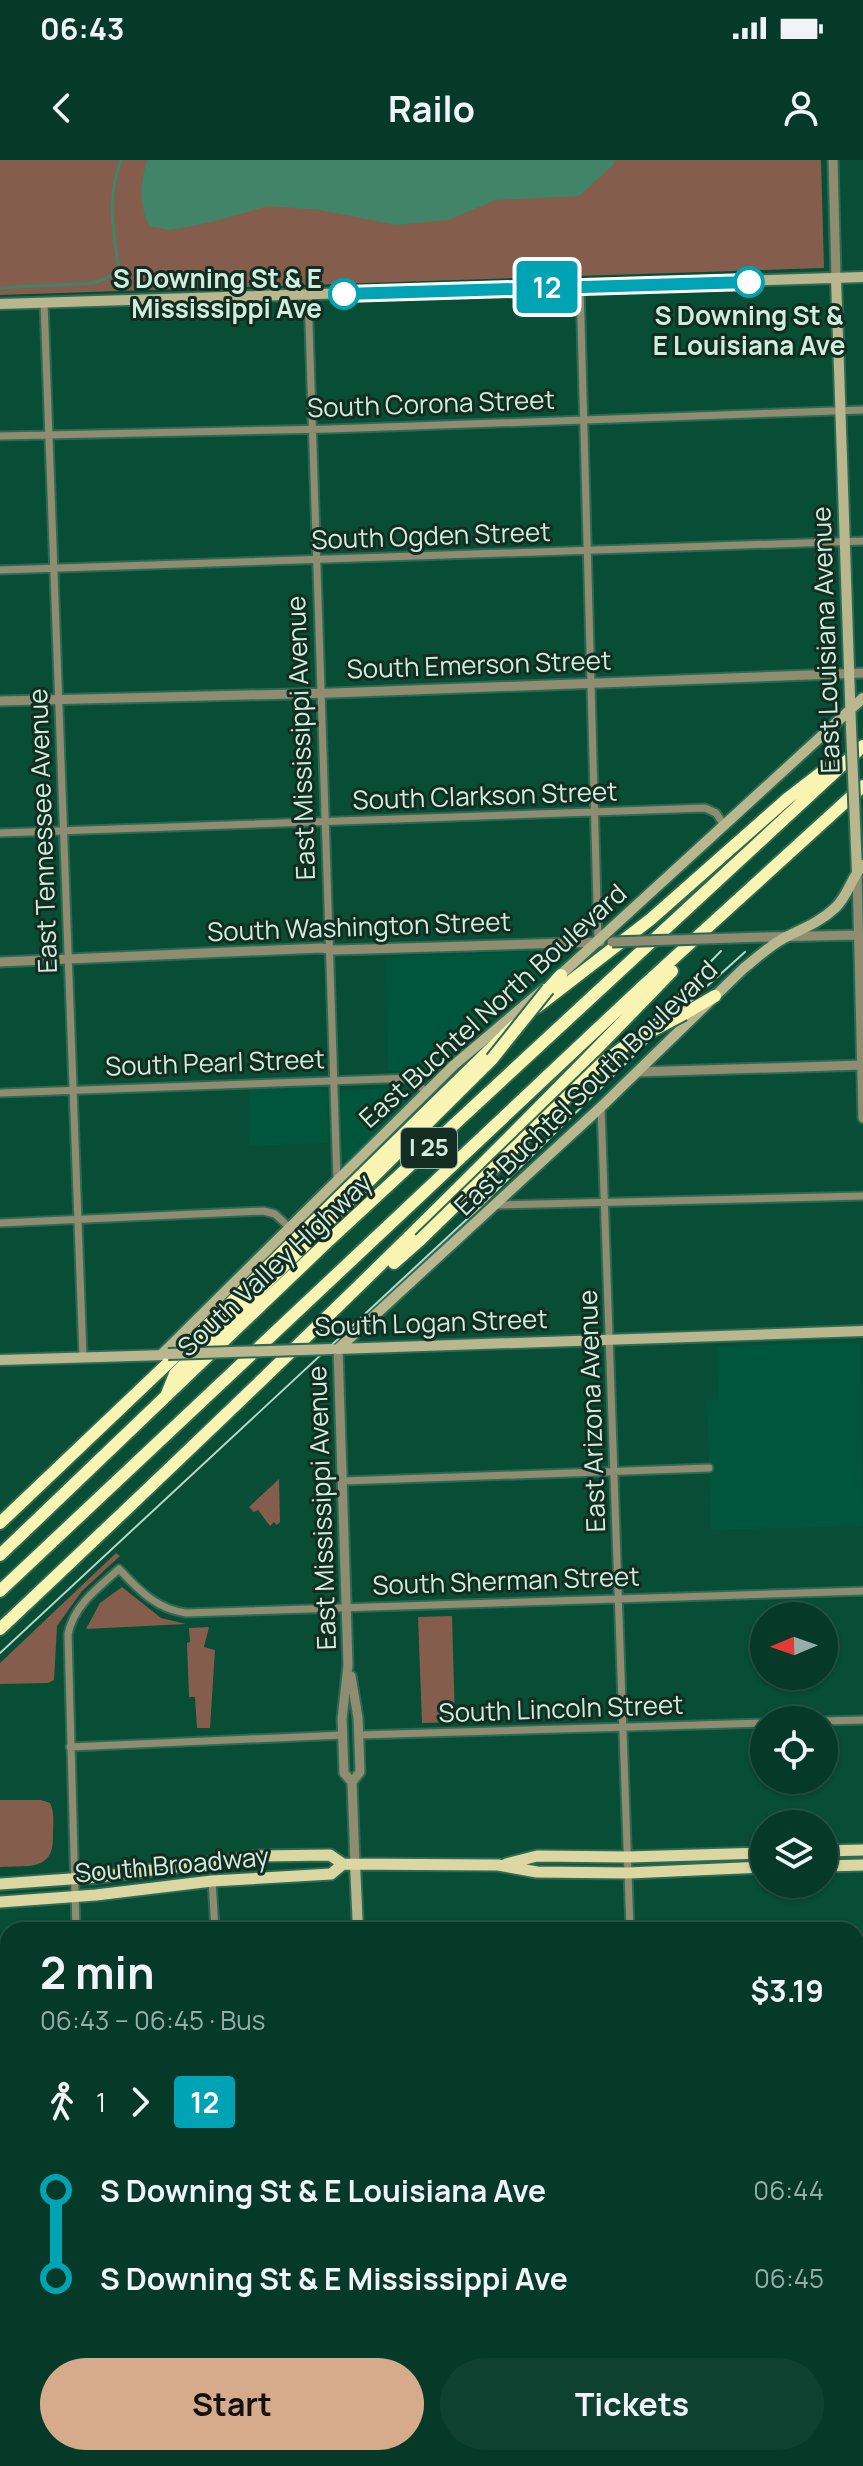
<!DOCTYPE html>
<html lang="en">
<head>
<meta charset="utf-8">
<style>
	:root { --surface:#063a28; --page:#0f4130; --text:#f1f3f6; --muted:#98ada8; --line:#275445; --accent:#d6ab8b }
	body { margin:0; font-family:Manrope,sans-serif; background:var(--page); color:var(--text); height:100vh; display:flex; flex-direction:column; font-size:30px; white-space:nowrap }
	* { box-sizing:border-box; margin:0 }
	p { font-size:26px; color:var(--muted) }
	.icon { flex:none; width:44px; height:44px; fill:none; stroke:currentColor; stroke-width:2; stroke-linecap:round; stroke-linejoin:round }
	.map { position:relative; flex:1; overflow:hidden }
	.drawer { position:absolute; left:0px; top:1762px; width:864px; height:544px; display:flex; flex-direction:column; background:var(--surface); border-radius:24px 24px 0 0; box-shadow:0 2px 6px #0004,0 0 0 2px var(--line) }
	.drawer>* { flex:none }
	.badge { padding:0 16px; border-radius:6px; font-size:28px; line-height:52px }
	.needle { width:52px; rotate:268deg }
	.buttons { position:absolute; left:750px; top:1442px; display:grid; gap:16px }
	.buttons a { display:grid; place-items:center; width:88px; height:88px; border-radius:50%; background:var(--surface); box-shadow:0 2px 6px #0004,0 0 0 2px var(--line); font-size:40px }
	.map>.badge { position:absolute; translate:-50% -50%; box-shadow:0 0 0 4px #fff }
	.legs { display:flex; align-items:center; gap:12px; height:88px; padding:0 40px; font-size:26px }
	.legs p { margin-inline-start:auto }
	.summary { display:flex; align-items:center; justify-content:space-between; height:136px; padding:0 40px }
	h1 { font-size:44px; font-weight:700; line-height:60px }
	.cta { display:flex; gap:16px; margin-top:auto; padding:16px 40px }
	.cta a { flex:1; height:92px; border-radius:48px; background:var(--accent); color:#111; font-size:32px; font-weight:700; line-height:92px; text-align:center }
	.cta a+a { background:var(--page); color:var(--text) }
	ul { padding:0 40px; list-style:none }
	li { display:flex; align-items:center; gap:28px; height:88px; font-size:30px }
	li i { display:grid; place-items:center; width:12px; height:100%; margin:0 10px; background:currentColor }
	li i::after { content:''; width:20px; height:20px; margin:-10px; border:6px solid; border-radius:50%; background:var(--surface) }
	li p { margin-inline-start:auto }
	li:first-child i { background:linear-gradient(#0000 50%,currentColor 0) }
	li:last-child i { background:linear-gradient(currentColor 50%,#0000 0) }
	.status { display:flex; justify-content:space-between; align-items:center; height:56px; padding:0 40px; background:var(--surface); direction:ltr }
	.status svg { height:22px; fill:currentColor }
	header { display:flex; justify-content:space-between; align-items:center; height:104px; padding:0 40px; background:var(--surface); font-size:36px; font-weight:700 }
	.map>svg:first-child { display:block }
	.built { fill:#00563a }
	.green { fill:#855d4c }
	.water { fill:#428467 }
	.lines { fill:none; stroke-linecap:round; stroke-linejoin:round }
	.stream { stroke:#428467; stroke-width:3 }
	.minor-casing { stroke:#2c6a54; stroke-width:11 }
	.tertiary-casing { stroke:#2c6a54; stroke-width:13 }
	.secondary-casing { stroke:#2c6a54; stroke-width:14 }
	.primary-casing { stroke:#2c6a54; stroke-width:15 }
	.trunk-casing { stroke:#2c6a54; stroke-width:15 }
	.motorway-casing { stroke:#2c6a54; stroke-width:16 }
	.minor { stroke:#8f8c72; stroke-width:7 }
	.tertiary { stroke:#8f8c72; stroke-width:9 }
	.secondary { stroke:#bab68d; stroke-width:10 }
	.primary { stroke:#dcd7a1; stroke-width:11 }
	.trunk { stroke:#ebe6aa; stroke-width:11 }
	.motorway { stroke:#faf4b3; stroke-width:12 }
	.tram { stroke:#b4d8c8; stroke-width:2 }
	.rail-casing { stroke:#b4d8c8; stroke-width:6 }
	.rail { stroke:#142d22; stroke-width:3; stroke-dasharray:9; stroke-linecap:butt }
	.tertiary-bridge-casing { stroke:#2c6a54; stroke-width:13; stroke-linecap:butt }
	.secondary-bridge-casing { stroke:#2c6a54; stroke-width:14; stroke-linecap:butt }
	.motorway-bridge-casing { stroke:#2c6a54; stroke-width:16; stroke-linecap:butt }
	.tertiary-bridge { stroke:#8f8c72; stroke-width:9 }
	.secondary-bridge { stroke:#bab68d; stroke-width:10 }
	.motorway-bridge { stroke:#faf4b3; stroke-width:12 }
	.line-1-casing { stroke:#fff; stroke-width:18 }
	.line-1 { stroke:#00a3b4; stroke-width:12 }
	.stop-1-dot { fill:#fff; stroke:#00a3b4; stroke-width:4 }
	.labels { text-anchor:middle; stroke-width:6; stroke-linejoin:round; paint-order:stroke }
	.shield { fill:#142d22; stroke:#98b4a6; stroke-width:2 }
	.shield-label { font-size:24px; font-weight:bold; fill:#d0eedf }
	.stop-label { font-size:26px; font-weight:bold; fill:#d0eedf; stroke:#142d22; text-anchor:end }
	.street-label { font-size:26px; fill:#d0eedf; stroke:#142d22 }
</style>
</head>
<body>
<div class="status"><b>06:43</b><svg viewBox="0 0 49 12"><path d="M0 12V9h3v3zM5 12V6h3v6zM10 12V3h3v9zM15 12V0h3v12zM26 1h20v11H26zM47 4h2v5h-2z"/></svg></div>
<header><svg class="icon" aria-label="back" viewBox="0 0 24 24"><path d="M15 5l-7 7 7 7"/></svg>Railo<svg class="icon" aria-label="person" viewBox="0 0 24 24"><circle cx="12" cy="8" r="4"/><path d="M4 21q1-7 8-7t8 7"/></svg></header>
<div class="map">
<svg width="863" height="2306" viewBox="0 0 863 2306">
	<rect width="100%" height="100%" fill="#084d35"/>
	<path class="built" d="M556,790L566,796L565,808L438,915L428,919L416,912L388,911L386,797Z
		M319,927L327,931L329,983L249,986V928Z
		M410,927L415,932V938L350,1001L342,1000L341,930Z
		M860,1182L863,1366L711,1370L707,1240L718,1239L717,1186Z"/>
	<path class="green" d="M0,0H821L824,108L0,135Z
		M279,1319L280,1362L277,1365L274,1362L270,1366L258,1350L254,1352L249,1347Z
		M116,1393L120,1396L82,1431L57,1466L54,1520L48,1523L0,1524V1503Z
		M122,1427L161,1458L186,1464L86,1469L100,1443Z
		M452,1456L455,1562L422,1563L418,1457Z
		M209,1467L204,1487L215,1490L210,1568H197L195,1537H189L187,1483L190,1482L189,1468Z
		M0,1640H41L50,1643C55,1653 53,1665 53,1676C54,1712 27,1705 0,1707Z
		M221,2298H398L433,2306H288Z"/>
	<path class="water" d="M147,0H615L613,5L579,36L496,40L448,60L396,65L320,50L268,46L212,62L170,70L149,66C139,44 140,23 147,0Z
		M398,2298H518L602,2306H433Z"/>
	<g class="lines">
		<path class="stream" d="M0,128L94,123L119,113C114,72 106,39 121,0"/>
		<defs>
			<path id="minor" d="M580,126L598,780
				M308,134L337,1020
				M44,143L83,1197
				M0,276L330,269L863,250
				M0,410L863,381
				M0,673L705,648L716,653L724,665
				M0,933L411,918L426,932
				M601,947L630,1770
				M496,1045L863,1036
				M0,1063L264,1051L275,1054L289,1067
				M343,1321L709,1308
				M824,1561L863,1560
				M359,1575L764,1563
				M70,1587L343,1575
				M212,1721L215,1770
				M76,1770L68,1474C74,1445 98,1428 119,1409C139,1430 156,1449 186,1453L863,1431
				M856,1832H863
				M0,1962H8
				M856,2003H863
				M0,2083L8,2081
				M856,2133H863
				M696,2298L730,2306"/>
			<path id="tertiary" d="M833,0L836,118
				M0,541L333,533L863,513
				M857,712L863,958
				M767,777L858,775
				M0,802L321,788L335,790L600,782
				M637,912L863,905
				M338,1189L348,1505L342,1559L344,1613L352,1622L355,1704
				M351,1516L358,1558L360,1612L352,1622"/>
			<path id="secondary" d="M836,118L851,568
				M0,144L863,117
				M855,663L857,712
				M556,819L863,538
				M337,1189L863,1171
				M338,1189L601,947L744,808C758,797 770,785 786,777C804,768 820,762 835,748C848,736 851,718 863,705
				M161,1195L454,905L544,829
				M0,1200L166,1195
				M355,1704L358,1770
				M366,2298L367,2306
				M387,2298L388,2306"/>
			<path id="primary" d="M824,1691L863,1690
				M506,1704L537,1696L628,1697L764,1693
				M824,1706L863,1705
				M0,1724L98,1717L260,1696L330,1695L343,1704L498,1705L537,1712L628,1713L764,1707
				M0,1742L96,1735L212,1721L331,1714L343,1704"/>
			<path id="trunk" d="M0,2239L8,2237
				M856,2261H863"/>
			<path id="motorway" d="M548,829L561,815
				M537,847L651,759L787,639L835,602
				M684,854L715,836
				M394,1103L420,1080
				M167,1234L175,1214L492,899
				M0,1363L204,1169L514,866
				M0,1395L324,1085L863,586
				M0,1431L642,827L863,626
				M0,1469C228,1254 455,1037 672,811"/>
		</defs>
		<use href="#minor" class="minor-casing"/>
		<use href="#tertiary" class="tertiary-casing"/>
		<use href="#secondary" class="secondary-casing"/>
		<use href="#primary" class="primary-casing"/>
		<use href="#trunk" class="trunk-casing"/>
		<use href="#motorway" class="motorway-casing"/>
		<use href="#minor" class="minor"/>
		<use href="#tertiary" class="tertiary"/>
		<use href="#secondary" class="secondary"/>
		<use href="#primary" class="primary"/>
		<use href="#trunk" class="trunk"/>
		<use href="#motorway" class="motorway"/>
		<path class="tram" d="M651,863L721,791
			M0,1493L480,1047L674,856L745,792
			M856,1878H863
			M0,2012L8,2010"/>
		<defs>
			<path id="rail" d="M856,1902H863
				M856,1918H863
				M0,2038L8,2037
				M0,2056L8,2055"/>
		</defs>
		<use href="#rail" class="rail-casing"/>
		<use href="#rail" class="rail"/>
		<defs>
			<path id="tertiary-bridge" d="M612,782L767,777"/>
			<path id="secondary-bridge" d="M851,568L855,663
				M168,1194L332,1189"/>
			<path id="motorway-bridge" d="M492,899L548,829
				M420,1080L601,904L629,883L684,854"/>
		</defs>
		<use href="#tertiary-bridge" class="tertiary-bridge-casing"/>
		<use href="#secondary-bridge" class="secondary-bridge-casing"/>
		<use href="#motorway-bridge" class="motorway-bridge-casing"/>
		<use href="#tertiary-bridge" class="tertiary-bridge"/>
		<use href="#secondary-bridge" class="secondary-bridge"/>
		<use href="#motorway-bridge" class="motorway-bridge"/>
	</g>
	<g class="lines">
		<defs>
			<path id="line-1" d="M344,134L749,122"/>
		</defs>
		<use href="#line-1" class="line-1-casing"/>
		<use href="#line-1" class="line-1"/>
	</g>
	<g class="stop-1-dot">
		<circle cx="749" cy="122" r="14"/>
		<circle cx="344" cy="134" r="14"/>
	</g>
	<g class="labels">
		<rect class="shield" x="401" y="968" width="56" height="40" rx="6"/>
		<g class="shield-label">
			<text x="429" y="996">I 25</text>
		</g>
		<g class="stop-label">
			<text x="322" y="128">S Downing St &amp; E<tspan x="322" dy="30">Mississippi Ave</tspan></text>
			<text x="749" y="165" text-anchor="middle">S Downing St &amp;<tspan x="749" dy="30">E Louisiana Ave</tspan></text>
		</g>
		<g class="street-label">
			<text transform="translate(431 244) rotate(-2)" y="9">South Corona Street</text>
			<text transform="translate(431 376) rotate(-2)" y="9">South Ogden Street</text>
			<text transform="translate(826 480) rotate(-92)" y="9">East Louisiana Avenue</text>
			<text transform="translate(479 505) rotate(-2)" y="9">South Emerson Street</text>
			<text transform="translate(301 578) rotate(-92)" y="9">East Mississippi Avenue</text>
			<text transform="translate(485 636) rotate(-2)" y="9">South Clarkson Street</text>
			<text transform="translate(43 671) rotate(-92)" y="9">East Tennessee Avenue</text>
			<text transform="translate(359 767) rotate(-2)" y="9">South Washington Street</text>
			<text transform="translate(493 846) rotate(-42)" y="9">East Buchtel North Boulevard</text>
			<text transform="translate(215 903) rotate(-2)" y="9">South Pearl Street</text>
			<text transform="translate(586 928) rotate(-44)" y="9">East Buchtel South Boulevard</text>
			<text transform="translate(275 1105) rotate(-43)" y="9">South Valley Highway</text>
			<text transform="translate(431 1163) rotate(-2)" y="9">South Logan Street</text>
			<text transform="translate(592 1251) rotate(-92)" y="9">East Arizona Avenue</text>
			<text transform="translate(322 1348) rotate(-92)" y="9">East Mississippi Avenue</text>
			<text transform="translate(506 1421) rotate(-2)" y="9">South Sherman Street</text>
			<text transform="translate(561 1549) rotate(-2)" y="9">South Lincoln Street</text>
			<text transform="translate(172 1705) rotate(-5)" y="9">South Broadway</text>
		</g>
	</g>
</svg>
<div class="buttons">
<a><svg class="needle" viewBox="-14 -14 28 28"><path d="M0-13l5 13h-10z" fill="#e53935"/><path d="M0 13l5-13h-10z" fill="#98ada8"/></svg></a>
<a><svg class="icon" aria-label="locate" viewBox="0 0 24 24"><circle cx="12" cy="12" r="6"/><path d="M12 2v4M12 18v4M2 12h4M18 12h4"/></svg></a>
<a><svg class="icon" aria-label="layers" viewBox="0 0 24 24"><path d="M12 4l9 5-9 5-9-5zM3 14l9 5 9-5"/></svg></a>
</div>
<b class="badge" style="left:547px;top:127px;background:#00a3b4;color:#fff">12</b>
<section class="drawer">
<div class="summary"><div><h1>2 min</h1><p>06:43 – 06:45 · Bus</p></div><b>$3.19</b></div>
<div class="legs"><svg class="icon" aria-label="walk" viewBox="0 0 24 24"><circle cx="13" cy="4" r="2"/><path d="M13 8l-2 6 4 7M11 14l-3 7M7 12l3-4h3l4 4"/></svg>1<svg class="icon" aria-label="forward" viewBox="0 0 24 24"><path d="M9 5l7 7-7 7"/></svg><b class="badge" style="background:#00a3b4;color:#fff">12</b></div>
<ul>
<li><i style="color:#00a3b4"></i><b>S Downing St &amp; E Louisiana Ave</b><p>06:44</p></li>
<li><i style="color:#00a3b4"></i><b>S Downing St &amp; E Mississippi Ave</b><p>06:45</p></li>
</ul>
<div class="cta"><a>Start</a><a>Tickets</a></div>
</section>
</div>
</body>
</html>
